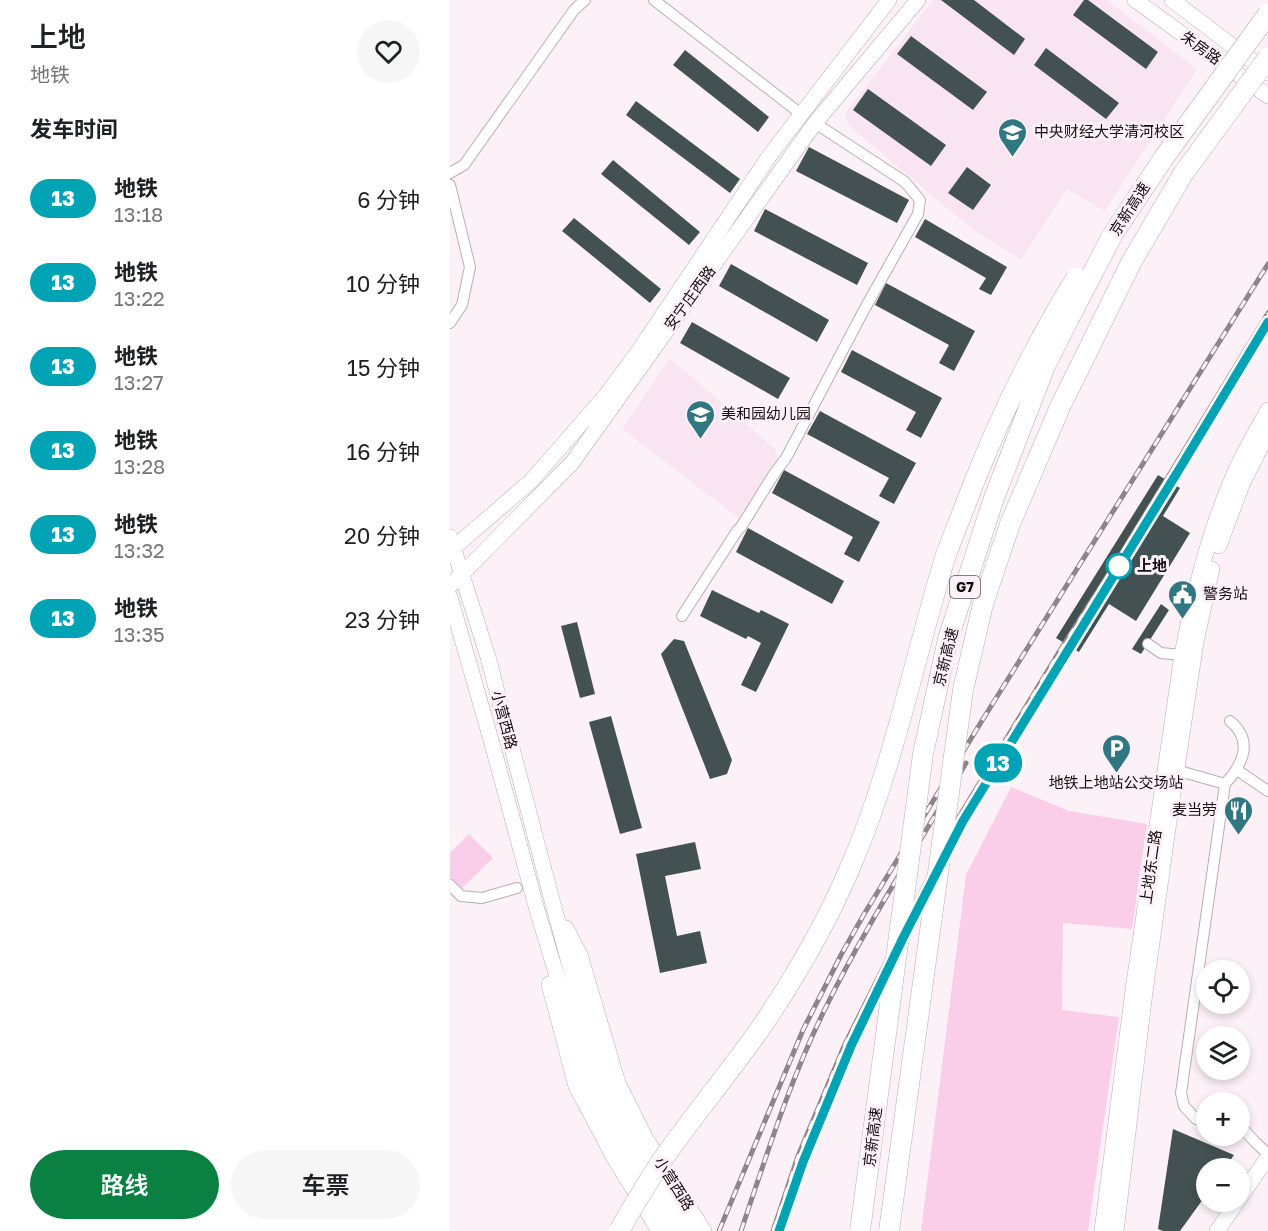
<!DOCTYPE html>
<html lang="zh">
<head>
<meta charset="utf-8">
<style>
	:root { --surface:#fff; --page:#f6f6f6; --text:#202124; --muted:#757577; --accent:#0b8043 }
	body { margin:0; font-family:"Golos Text","Noto Sans SC",sans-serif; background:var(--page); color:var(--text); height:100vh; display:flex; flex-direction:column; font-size:22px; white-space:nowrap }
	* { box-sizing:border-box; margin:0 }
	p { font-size:20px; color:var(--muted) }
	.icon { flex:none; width:33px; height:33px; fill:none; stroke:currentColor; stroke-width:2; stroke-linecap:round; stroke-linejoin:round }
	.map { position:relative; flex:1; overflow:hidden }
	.panel { display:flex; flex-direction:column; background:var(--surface); width:450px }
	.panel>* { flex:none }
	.badge { padding:0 12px; border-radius:20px; font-size:21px; line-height:39px }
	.fabs { position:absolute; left:746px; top:960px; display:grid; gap:12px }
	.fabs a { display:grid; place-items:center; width:54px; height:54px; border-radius:50%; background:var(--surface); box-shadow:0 3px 9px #0003; font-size:30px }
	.map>.badge { position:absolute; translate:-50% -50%; box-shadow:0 0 0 3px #fff }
	h2 { padding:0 30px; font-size:22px; line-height:54px }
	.round { display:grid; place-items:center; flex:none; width:63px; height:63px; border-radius:32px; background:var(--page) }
	.summary { display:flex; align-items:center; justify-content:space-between; height:102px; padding:0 30px }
	h1 { font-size:28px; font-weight:600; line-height:45px }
	.cta { display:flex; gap:12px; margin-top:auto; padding:12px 30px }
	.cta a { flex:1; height:69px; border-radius:36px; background:var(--accent); color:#fff; font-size:24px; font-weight:600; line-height:69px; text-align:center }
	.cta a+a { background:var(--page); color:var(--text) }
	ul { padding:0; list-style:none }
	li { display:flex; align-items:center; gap:18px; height:84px; padding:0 30px }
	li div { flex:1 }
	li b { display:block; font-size:22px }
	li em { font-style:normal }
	li .badge { min-width:66px; font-weight:700; text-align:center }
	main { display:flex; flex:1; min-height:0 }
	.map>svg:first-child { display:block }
	.built { fill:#f9e5f1 }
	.green { fill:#facee9 }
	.building { fill:#445153 }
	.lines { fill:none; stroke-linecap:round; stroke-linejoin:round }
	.street-casing { stroke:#b9adb4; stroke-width:12 }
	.secondary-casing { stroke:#b9adb4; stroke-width:16 }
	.street { stroke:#fff; stroke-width:10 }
	.secondary { stroke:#fff; stroke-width:15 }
	.rail-casing { stroke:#8e858a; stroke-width:5 }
	.rail { stroke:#fdf1f8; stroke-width:3; stroke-dasharray:9; stroke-linecap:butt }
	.highway-bridge-casing { stroke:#b9adb4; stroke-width:21; stroke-linecap:butt }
	.highway-bridge { stroke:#fff; stroke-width:20 }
	.line-casing { stroke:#fff; stroke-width:14 }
	.line { stroke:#00a3b4; stroke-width:9 }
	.stop-dot { fill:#fff; stroke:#00a3b4; stroke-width:3 }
	.labels { text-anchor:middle; stroke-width:6; stroke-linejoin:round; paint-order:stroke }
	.shield { fill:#fdf1f8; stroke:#585156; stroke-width:1.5 }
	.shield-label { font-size:14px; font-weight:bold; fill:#120d10 }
	.street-label { font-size:15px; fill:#120d10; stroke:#fdf1f8 }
	.poi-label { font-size:15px; fill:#120d10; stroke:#fdf1f8; text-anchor:start }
	.stop-label { font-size:15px; font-weight:bold; fill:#120d10; stroke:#fdf1f8; text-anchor:start }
</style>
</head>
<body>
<main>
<section class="panel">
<div class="summary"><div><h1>上地</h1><p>地铁</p></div><a class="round"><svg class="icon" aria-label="heart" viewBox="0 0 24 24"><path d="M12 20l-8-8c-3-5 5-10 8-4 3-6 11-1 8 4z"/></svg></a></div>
<h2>发车时间</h2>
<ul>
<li><span class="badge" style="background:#00a3b4;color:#fff">13</span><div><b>地铁</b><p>13:18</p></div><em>6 分钟</em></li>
<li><span class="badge" style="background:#00a3b4;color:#fff">13</span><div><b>地铁</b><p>13:22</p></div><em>10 分钟</em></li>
<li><span class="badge" style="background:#00a3b4;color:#fff">13</span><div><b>地铁</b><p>13:27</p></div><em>15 分钟</em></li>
<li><span class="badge" style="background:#00a3b4;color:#fff">13</span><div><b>地铁</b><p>13:28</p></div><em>16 分钟</em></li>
<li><span class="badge" style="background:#00a3b4;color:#fff">13</span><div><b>地铁</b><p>13:32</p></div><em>20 分钟</em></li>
<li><span class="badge" style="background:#00a3b4;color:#fff">13</span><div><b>地铁</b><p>13:35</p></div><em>23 分钟</em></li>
</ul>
<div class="cta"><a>路线</a><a>车票</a></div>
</section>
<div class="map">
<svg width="818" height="1231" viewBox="0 0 818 1231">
	<rect width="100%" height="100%" fill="#fdf1f8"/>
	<path class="built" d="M483,0H657L747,69L655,211L617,189L571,260L521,228L398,125L395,114Z
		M220,358L326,450L328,463L291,520L172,429Z"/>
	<path class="green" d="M561,787L619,811L697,824L682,929L613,923L612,1010L669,1017L638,1231H471L516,875Z
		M19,834L43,858L11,889L0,878V853Z"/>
	<path class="building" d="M491,0H524L575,39L564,55Z
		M634,0H638L708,52L696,69L623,15Z
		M461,36L537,92L523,110L447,54Z
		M596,48L669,103L656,119L584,65Z
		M235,50L319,117L308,132L223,65Z
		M418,89L496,145L481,166L403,110Z
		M186,101L290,179L280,193L176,115Z
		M359,147L459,200L447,223L346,171Z
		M163,160L250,232L239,245L151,174Z
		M517,167L541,185L523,210L498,193Z
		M315,209L418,263L407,285L304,231Z
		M124,218L211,289L200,303L112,231Z
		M475,219L557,267L541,295L529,289L536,278L465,237Z
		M281,264L379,320L367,342L269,286Z
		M436,283L525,331L504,371L489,363L499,345L425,305Z
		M242,322L340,378L328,399L230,343Z
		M402,350L492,398L471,438L456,430L466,412L391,372Z
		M370,411L466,463L444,504L429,496L439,478L357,434Z
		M334,470L430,522L409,562L394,554L403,537L322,493Z
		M708,475L730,488L713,516L740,533L686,621L659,604L629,652L606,638Z
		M298,528L394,581L382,604L286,552Z
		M262,590L309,613L311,610L339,624L306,692L291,685L311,643L298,636L296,639L250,616Z
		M711,604L719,610L691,654L682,649Z
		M127,622L145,694L130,698L111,626Z
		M224,639L234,641L282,760L277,774L260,779L211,654Z
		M161,716L192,828L170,834L139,722Z
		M245,842L251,869L215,876L227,936L250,931L257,963L210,973L186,854Z
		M723,1129L784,1155L775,1168H756V1195L730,1231H713L708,1229Z"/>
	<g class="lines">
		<defs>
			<path id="street" d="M204,0L351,114
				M0,173L14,165L124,10L135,0
				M0,185L20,267L12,305L0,323
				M232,616L287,531L291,527L324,474L336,458L414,310L468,214L470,200L455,182L365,123
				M698,644L711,653L732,655
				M726,770L775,784
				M787,770L818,791
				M0,885L11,896L32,898L67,888
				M756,1120L746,1119L734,1106L731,1093L775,784C793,764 804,741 780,721
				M789,1128L794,1130L805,1142L818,1154"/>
			<path id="secondary" d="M685,0L818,96
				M722,0L818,73
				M0,537L38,657L103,904L151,1079L185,1147L238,1231
				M769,546L793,482L818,433
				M0,551L81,481L157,394L190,349L320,155L439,0
				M0,586L122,463L365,123L468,0
				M0,597L43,747L87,910L139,1082L174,1151L223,1231
				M116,928L130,955L168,1083L196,1139L254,1231
				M99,984L126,1086L163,1156L209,1231
				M789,1199L818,1157
				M652,1231L683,990L732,655C743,595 758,535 782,479C792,455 805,433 818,410
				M666,1231L695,992L721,807L746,642L762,569
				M767,1231L787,1202"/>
		</defs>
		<use href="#street" class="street-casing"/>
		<use href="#secondary" class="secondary-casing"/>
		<use href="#street" class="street"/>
		<use href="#secondary" class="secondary"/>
		<defs>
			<path id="rail" d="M269,1231L353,1030L391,955L413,916L533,719L818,264
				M291,1231C316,1157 339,1083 373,1013C415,926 468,846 516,763
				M323,1231L348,1156L395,1044L509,817L609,652L665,564L818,313"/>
		</defs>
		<use href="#rail" class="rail-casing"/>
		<use href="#rail" class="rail"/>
		<defs>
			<path id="highway-bridge" d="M169,1231C185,1203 201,1175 220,1149C249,1109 281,1070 310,1029C344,979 375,926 399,870C443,770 463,662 495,558C501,540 509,522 516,503C546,424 582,350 626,278
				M410,1231L473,754L498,639L544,498L595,366L616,324L663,234L713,159L818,14
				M439,1231L513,690L533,604L560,524L610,407L682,261L733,174L818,58"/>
		</defs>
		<use href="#highway-bridge" class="highway-bridge-casing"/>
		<use href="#highway-bridge" class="highway-bridge"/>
	</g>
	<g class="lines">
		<defs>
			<path id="line" d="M329,1231L353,1162L401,1046L453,938L513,821L730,468L818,322"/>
		</defs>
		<use href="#line" class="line-casing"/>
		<use href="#line" class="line"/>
	</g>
	<defs>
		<symbol id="university-pin" viewBox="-11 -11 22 30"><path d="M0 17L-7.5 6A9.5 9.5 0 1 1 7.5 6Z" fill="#307782" stroke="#fdf1f8"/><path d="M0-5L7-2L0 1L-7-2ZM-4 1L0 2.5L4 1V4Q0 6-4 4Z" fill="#fff"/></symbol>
		<symbol id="school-pin" viewBox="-11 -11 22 30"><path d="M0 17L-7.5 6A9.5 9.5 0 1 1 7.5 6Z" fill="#307782" stroke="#fdf1f8"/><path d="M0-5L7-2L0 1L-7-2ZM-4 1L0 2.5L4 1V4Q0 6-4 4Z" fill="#fff"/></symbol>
		<symbol id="civic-pin" viewBox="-11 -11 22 30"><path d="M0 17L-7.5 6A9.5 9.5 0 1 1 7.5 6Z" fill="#307782" stroke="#fdf1f8"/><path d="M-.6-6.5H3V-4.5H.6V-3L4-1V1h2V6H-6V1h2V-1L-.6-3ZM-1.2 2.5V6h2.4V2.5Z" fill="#fff"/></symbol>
		<symbol id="parking-pin" viewBox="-11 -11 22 30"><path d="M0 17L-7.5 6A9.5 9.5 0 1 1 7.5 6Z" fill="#307782" stroke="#fdf1f8"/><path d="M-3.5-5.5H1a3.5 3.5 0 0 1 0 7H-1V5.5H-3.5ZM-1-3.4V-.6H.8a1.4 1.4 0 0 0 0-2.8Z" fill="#fff"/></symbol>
		<symbol id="restaurant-pin" viewBox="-11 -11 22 30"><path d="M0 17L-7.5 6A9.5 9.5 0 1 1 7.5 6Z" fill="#307782" stroke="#fdf1f8"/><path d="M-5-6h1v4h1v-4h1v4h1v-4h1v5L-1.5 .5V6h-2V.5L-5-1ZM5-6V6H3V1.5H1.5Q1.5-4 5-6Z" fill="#fff"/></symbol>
	</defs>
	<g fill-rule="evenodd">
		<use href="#university-pin" x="546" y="116" width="33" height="45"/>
		<use href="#school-pin" x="234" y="398" width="33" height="45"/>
		<use href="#civic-pin" x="716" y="578" width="33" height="45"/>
		<use href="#parking-pin" x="650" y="732" width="33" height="45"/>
		<use href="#restaurant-pin" x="772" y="794" width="33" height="45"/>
	</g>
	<circle class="stop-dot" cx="669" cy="566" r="12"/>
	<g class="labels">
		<rect class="shield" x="500" y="576" width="30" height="22" rx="4.5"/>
		<g class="shield-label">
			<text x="515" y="592">G7</text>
		</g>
		<g class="street-label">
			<text transform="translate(751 48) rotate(36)" y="5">朱房路</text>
			<text transform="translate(680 209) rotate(-57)" y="5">京新高速</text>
			<text transform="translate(240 298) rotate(-54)" y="5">安宁庄西路</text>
			<text transform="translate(496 657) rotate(-76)" y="5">京新高速</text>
			<text transform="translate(54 720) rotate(75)" y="5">小营西路</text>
			<text transform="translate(701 867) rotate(-82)" y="5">上地东二路</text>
			<text transform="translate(423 1137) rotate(-83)" y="5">京新高速</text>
			<text transform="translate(224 1184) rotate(58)" y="5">小营西路</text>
		</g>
		<g class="poi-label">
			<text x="584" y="137">中央财经大学清河校区</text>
			<text x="271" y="419">美和园幼儿园</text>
			<text x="753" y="599">警务站</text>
			<text x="666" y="788" text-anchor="middle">地铁上地站公交场站</text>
			<text x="767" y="815" text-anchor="end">麦当劳</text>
		</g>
		<g class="stop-label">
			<text x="687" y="571">上地</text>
		</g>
	</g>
</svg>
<div class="fabs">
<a><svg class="icon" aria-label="locate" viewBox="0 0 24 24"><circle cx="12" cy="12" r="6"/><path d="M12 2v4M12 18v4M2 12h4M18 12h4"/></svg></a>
<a><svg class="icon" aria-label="layers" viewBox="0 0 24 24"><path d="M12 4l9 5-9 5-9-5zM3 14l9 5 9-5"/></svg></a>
<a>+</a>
<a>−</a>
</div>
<b class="badge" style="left:548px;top:763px;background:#00a3b4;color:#fff">13</b>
</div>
</main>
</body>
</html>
